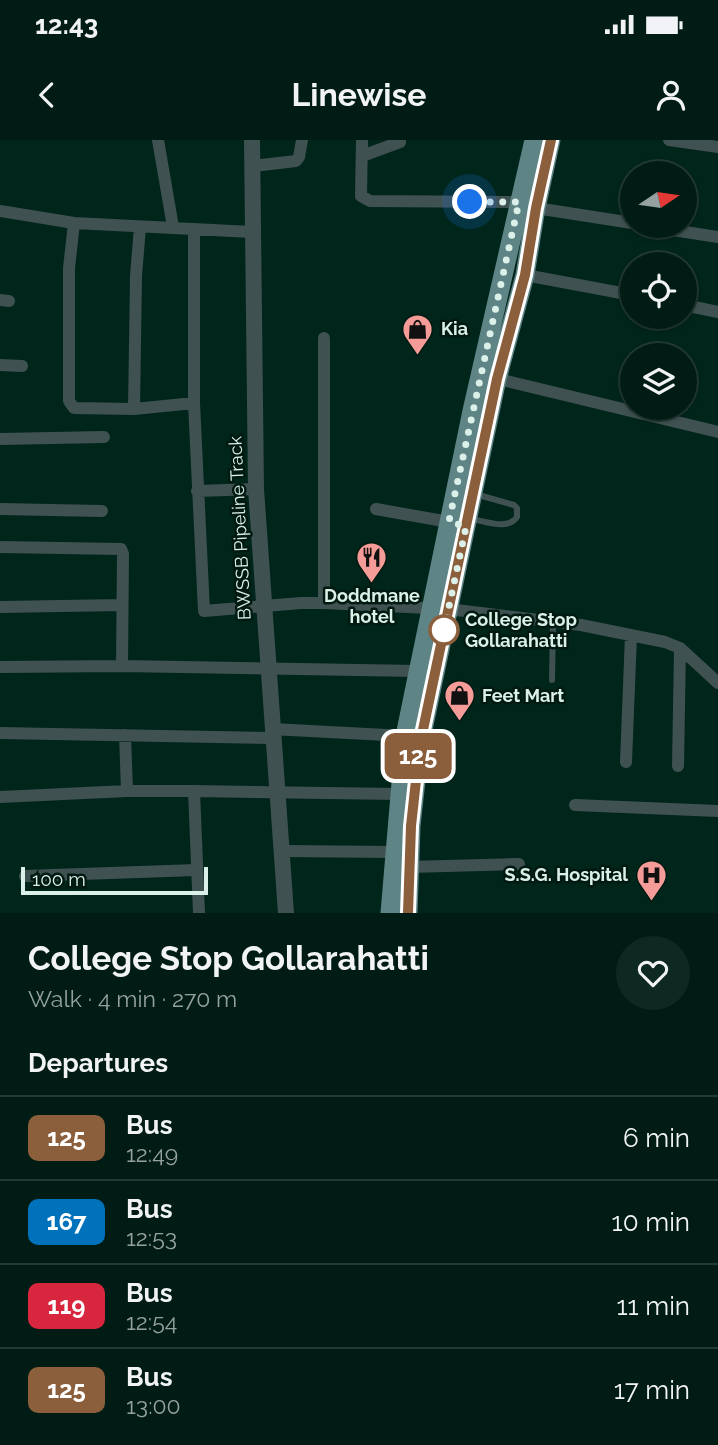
<!DOCTYPE html>
<html lang="en">
<head>
<meta charset="utf-8">
<style>
	:root { --surface:#001c14; --page:#0e2922; --text:#f1f3f6; --muted:#95a1a0; --line:#223a34 }
	body { margin:0; font-family:Raleway,sans-serif; background:var(--page); color:var(--text); height:100vh; display:flex; flex-direction:column; font-size:26px; white-space:nowrap }
	* { box-sizing:border-box; margin:0 }
	p { font-size:23px; color:var(--muted) }
	.icon { flex:none; width:38px; height:38px; fill:none; stroke:currentColor; stroke-width:2; stroke-linecap:round; stroke-linejoin:round }
	.map { position:relative; height:773px; overflow:hidden }
	.details { display:flex; flex-direction:column; background:var(--surface); flex:1 }
	.details>* { flex:none }
	.badge { padding:0 14px; border-radius:10px; font-size:24px; line-height:46px }
	.needle { width:46px; rotate:77deg }
	.tools { position:absolute; left:620px; top:21px; display:grid; gap:14px }
	.tools a { display:grid; place-items:center; width:77px; height:77px; border-radius:50%; background:var(--surface); box-shadow:0 2px 5px #0004,0 0 0 2px var(--line); font-size:35px }
	.scale { position:absolute; left:21px; bottom:18px; width:187px; box-sizing:border-box; padding-left:7px; border:4px solid #dbf0e8; border-top:0; font-size:19px; line-height:24px; white-space:nowrap; color:#dbf0e8; -webkit-text-stroke:5px #001a12; paint-order:stroke }
	.you { position:absolute; width:35px; height:35px; margin:-18px; border:5px solid #fff; border-radius:50%; background:#1a73e8; box-shadow:0 0 0 10px #1a73e833 }
	.map>.badge { position:absolute; translate:-50% -50%; box-shadow:0 0 0 4px #fff }
	h2 { padding:0 28px; font-size:26px; line-height:63px }
	.round { display:grid; place-items:center; flex:none; width:74px; height:74px; border-radius:37px; background:var(--page) }
	.overview { display:flex; align-items:center; justify-content:space-between; height:119px; padding:0 28px }
	h1 { font-size:33px; font-weight:700; line-height:52px }
	ul { padding:0; list-style:none }
	li { display:flex; align-items:center; gap:21px; height:84px; padding:0 28px; border-top:2px solid var(--line) }
	li div { flex:1 }
	li b { display:block; font-size:26px }
	li em { font-style:normal }
	li .badge { min-width:77px; font-weight:700; text-align:center }
	.status { display:flex; justify-content:space-between; align-items:center; height:49px; padding:0 35px; background:var(--surface); direction:ltr }
	.status svg { height:19px; fill:currentColor }
	header { display:flex; justify-content:space-between; align-items:center; height:91px; padding:0 28px; background:var(--surface); font-size:32px; font-weight:700 }
	.map>svg:first-child { display:block }
	.lines { fill:none; stroke-linecap:round; stroke-linejoin:round }
	.service { stroke:#405152; stroke-width:6 }
	.minor { stroke:#405152; stroke-width:12 }
	.tertiary { stroke:#405152; stroke-width:16 }
	.primary { stroke:#5f8486; stroke-width:19 }
	.line-casing { stroke:#fff; stroke-width:16 }
	.line { stroke:#8b5e3c; stroke-width:10 }
	.walk { stroke:#dbf0e8; stroke-width:7; stroke-dasharray:0 12.6 }
	.stop-dot { fill:#fff; stroke:#8b5e3c; stroke-width:3.5 }
	.labels { text-anchor:middle; stroke-width:5; stroke-linejoin:round; paint-order:stroke }
	.poi-label { font-size:18px; font-weight:bold; fill:#dbf0e8; stroke:#001a12; text-anchor:start }
	.street-label { font-size:18px; fill:#dbf0e8; stroke:#001a12 }
	.stop-label { font-size:18px; font-weight:bold; fill:#dbf0e8; stroke:#001a12; text-anchor:start }
</style>
</head>
<body>
<div class="status"><b>12:43</b><svg viewBox="0 0 49 12"><path d="M0 12V9h3v3zM5 12V6h3v6zM10 12V3h3v9zM15 12V0h3v12zM26 1h20v11H26zM47 4h2v5h-2z"/></svg></div>
<header><svg class="icon" aria-label="back" viewBox="0 0 24 24"><path d="M15 5l-7 7 7 7"/></svg>Linewise<svg class="icon" aria-label="person" viewBox="0 0 24 24"><circle cx="12" cy="8" r="4"/><path d="M4 21q1-7 8-7t8 7"/></svg></header>
<div class="map">
<svg width="718" height="773" viewBox="0 0 718 773">
	<rect width="100%" height="100%" fill="#00251b"/>
	<g class="lines">
		<path class="service" d="M471,379C485,381 508,391 517,377V368L514,365L475,354
			M552,540L553,482"/>
		<path class="minor" d="M158,0L173,87
			M362,0L361,56L370,61L519,62
			M669,0L718,7
			M362,16L400,2V0
			M253,26L296,21L299,17L302,0
			M536,68L632,83
			M0,71L74,83L252,92
			M74,83L69,128V261L74,268L134,269L194,263
			M647,86L718,97
			M194,90V263L204,471L301,463H324L448,469L581,485L665,502L680,508L718,543
			M525,135L632,155
			M0,160L9,161
			M684,165L718,172
			M0,225L22,226
			M490,237L718,292
			M134,269L136,136L140,87
			M0,299L104,297
			M197,351L256,349
			M0,369L102,371
			M376,369L455,383
			M0,407L121,409L123,414L122,526
			M324,463V198
			M0,467L122,465
			M0,527L122,526L418,531
			M272,589L405,596
			M0,593L273,598
			M125,595L127,651
			M626,622L631,495
			M678,626L680,508
			M194,651L399,654
			M0,657L127,651H194L199,773
			M575,665L718,671
			M281,711L394,712
			M410,727L519,724
			M25,736L196,730"/>
		<path class="tertiary" d="M252,0L256,349L286,773"/>
		<path class="primary" d="M390,773L405,596L472,271L534,0
			M408,773L411,686L420,604L497,239L525,135L536,68L551,0"/>
	</g>
	<g class="lines">
		<defs>
			<path id="line" d="M408,773L411,686L420,604L497,239L525,135L536,68L551,0"/>
		</defs>
		<use href="#line" class="line-casing"/>
		<use href="#line" class="line"/>
		<path class="walk" d="M444,490L466,387L449,381L519,62H470"/>
	</g>
	<defs>
		<symbol id="shop-pin" viewBox="-11 -11 22 30"><path d="M0 17L-7.5 6A9.5 9.5 0 1 1 7.5 6Z" fill="#f59b98" stroke="#001a12"/><path d="M-5-2.5h2.3a2.7 3.5 0 0 1 5.4 0H5L5.5 6h-11ZM-1.5-2.5h3a1.5 2.3 0 0 0-3 0Z" fill="#111"/></symbol>
		<symbol id="restaurant-pin" viewBox="-11 -11 22 30"><path d="M0 17L-7.5 6A9.5 9.5 0 1 1 7.5 6Z" fill="#f59b98" stroke="#001a12"/><path d="M-5-6h1v4h1v-4h1v4h1v-4h1v5L-1.5 .5V6h-2V.5L-5-1ZM5-6V6H3V1.5H1.5Q1.5-4 5-6Z" fill="#111"/></symbol>
		<symbol id="hospital-pin" viewBox="-11 -11 22 30"><path d="M0 17L-7.5 6A9.5 9.5 0 1 1 7.5 6Z" fill="#f59b98" stroke="#001a12"/><path d="M-5-5h3v3.5h4V-5h3V5h-3V1.5h-4V5h-3Z" fill="#111"/></symbol>
	</defs>
	<g fill-rule="evenodd">
		<use href="#shop-pin" x="400" y="172" width="35" height="47"/>
		<use href="#restaurant-pin" x="354" y="400" width="35" height="47"/>
		<use href="#shop-pin" x="442" y="538" width="35" height="47"/>
		<use href="#hospital-pin" x="634" y="718" width="35" height="47"/>
	</g>
	<circle class="stop-dot" cx="444" cy="490" r="14"/>
	<g class="labels">
		<g class="poi-label">
			<text x="441" y="195">Kia</text>
			<text x="372" y="462" text-anchor="middle">Doddmane<tspan x="372" dy="21">hotel</tspan></text>
			<text x="482" y="562">Feet Mart</text>
			<text x="628" y="741" text-anchor="end">S.S.G. Hospital</text>
		</g>
		<g class="street-label">
			<text transform="translate(240 388) rotate(-93)" y="6">BWSSB Pipeline Track</text>
		</g>
		<g class="stop-label">
			<text x="465" y="486">College Stop<tspan x="465" dy="21">Gollarahatti</tspan></text>
		</g>
	</g>
</svg>
<div class="tools">
<a><svg class="needle" viewBox="-14 -14 28 28"><path d="M0-13l5 13h-10z" fill="#e53935"/><path d="M0 13l5-13h-10z" fill="#95a1a0"/></svg></a>
<a><svg class="icon" aria-label="locate" viewBox="0 0 24 24"><circle cx="12" cy="12" r="6"/><path d="M12 2v4M12 18v4M2 12h4M18 12h4"/></svg></a>
<a><svg class="icon" aria-label="layers" viewBox="0 0 24 24"><path d="M12 4l9 5-9 5-9-5zM3 14l9 5 9-5"/></svg></a>
</div>
<div class="scale">100 m</div>
<div class="you" style="left:470px;top:62px"></div>
<b class="badge" style="left:418px;top:616px;background:#8b5e3c;color:#fff">125</b>
</div>
<section class="details">
<div class="overview"><div><h1>College Stop Gollarahatti</h1><p>Walk · 4 min · 270 m</p></div><a class="round"><svg class="icon" aria-label="heart" viewBox="0 0 24 24"><path d="M12 20l-8-8c-3-5 5-10 8-4 3-6 11-1 8 4z"/></svg></a></div>
<h2>Departures</h2>
<ul>
<li><span class="badge" style="background:#8b5e3c;color:#fff">125</span><div><b>Bus</b><p>12:49</p></div><em>6 min</em></li>
<li><span class="badge" style="background:#0072bc;color:#fff">167</span><div><b>Bus</b><p>12:53</p></div><em>10 min</em></li>
<li><span class="badge" style="background:#d7263d;color:#fff">119</span><div><b>Bus</b><p>12:54</p></div><em>11 min</em></li>
<li><span class="badge" style="background:#8b5e3c;color:#fff">125</span><div><b>Bus</b><p>13:00</p></div><em>17 min</em></li>
</ul>
</section>
</body>
</html>
